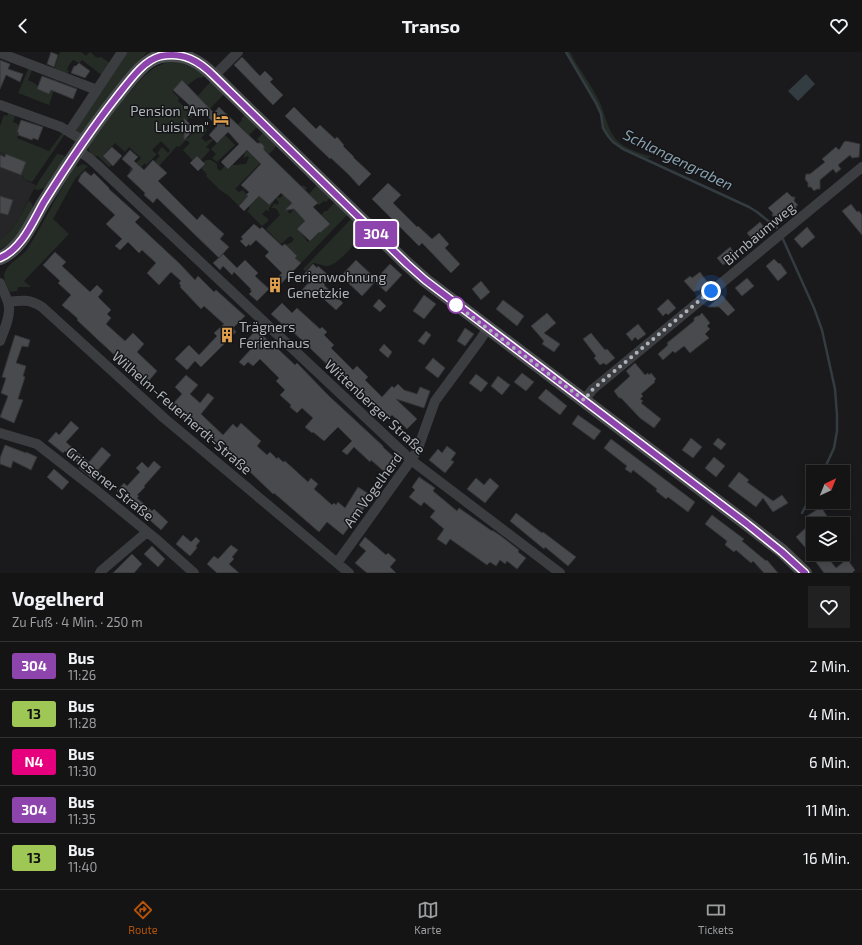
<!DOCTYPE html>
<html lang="de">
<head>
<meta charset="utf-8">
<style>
	:root { --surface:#141415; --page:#212122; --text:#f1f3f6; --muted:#9d9ea0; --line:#333334; --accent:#b45309 }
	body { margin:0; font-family:"Exo 2",sans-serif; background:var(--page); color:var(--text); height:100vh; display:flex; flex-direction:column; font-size:15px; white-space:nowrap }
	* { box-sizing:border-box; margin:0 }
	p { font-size:13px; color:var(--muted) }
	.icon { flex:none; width:22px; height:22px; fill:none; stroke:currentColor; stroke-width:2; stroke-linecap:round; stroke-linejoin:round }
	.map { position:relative; height:521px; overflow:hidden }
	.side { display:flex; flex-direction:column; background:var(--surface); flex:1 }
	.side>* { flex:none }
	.badge { padding:0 8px; border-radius:3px; font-size:14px; line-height:26px }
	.needle { width:26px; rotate:43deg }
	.buttons { position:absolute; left:806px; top:413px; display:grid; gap:8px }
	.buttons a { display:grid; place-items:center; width:44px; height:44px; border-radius:0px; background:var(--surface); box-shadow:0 2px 10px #0003,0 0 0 1px var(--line); font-size:20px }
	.you { position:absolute; width:20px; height:20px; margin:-10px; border:3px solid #fff; border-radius:50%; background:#1a73e8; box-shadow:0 0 0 6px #1a73e833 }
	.map>.badge { position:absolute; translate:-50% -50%; box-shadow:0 0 0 2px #fff }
	.round { display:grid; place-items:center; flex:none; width:42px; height:42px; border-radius:0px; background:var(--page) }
	.headline { display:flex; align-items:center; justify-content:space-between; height:68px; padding:0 12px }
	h1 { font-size:19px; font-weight:700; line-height:30px }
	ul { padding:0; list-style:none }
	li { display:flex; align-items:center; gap:12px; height:48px; padding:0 12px; border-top:1px solid var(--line) }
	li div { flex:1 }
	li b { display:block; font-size:15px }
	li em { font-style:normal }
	li .badge { min-width:44px; font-weight:700; text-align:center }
	header { display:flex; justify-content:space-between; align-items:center; height:52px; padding:0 12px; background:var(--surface); font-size:18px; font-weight:700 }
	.tab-bar { display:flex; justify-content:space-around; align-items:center; height:56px; border-top:1px solid var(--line); background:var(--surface); font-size:11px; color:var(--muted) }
	.tab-bar a { display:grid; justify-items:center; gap:2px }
	.tab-bar .current { color:var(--accent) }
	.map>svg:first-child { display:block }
	.built { fill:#262629 }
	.green { fill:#242c25 }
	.water { fill:#333c41 }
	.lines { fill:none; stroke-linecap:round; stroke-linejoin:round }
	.stream { stroke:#333c41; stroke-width:2.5 }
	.building { fill:#494a4e; stroke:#343538 }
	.street { stroke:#3b3d41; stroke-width:10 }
	.secondary { stroke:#4a4c50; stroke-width:14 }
	.line-casing { stroke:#fff; stroke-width:9 }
	.line { stroke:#8e44ad; stroke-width:6 }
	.walk { stroke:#aeb3ba; stroke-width:4; stroke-dasharray:0 7.2 }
	.stop-dot { fill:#fff; stroke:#8e44ad; stroke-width:2 }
	.labels { text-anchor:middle; stroke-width:3; stroke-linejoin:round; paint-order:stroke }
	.poi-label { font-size:14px; fill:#aeb3ba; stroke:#151517; text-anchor:start }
	.street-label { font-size:14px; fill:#aeb3ba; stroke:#151517 }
	.water-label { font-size:15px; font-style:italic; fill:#89a2b1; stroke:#151517 }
</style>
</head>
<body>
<header><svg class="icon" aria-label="back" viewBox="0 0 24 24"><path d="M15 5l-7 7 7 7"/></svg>Transo<svg class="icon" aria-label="heart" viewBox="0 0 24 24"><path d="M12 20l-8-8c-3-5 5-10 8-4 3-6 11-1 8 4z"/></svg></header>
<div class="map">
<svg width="862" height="521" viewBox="0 0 862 521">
	<rect width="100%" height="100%" fill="#1a1a1c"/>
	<path class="built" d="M0,100L26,110L23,127L36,133L19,166L12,176L5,184L0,188Z"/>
	<path class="green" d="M60,0H81L86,4L90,0L97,6L101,5L110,11L103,24L82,8L79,11L73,8L69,13L67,18L69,19L67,22L54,17Z
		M124,0H147L126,22L82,82C78,80 77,79 76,75Z
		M566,0H570C579,18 592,33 600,51C606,64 608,82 621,92C630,98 642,102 652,105L645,107L623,97L613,90L608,84L603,76L601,62L596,51Z
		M167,10H181L205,22L204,25L197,26L188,33L182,28L172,39L179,46L178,49L182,53L186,55L193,48L196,46L211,29L224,42L210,57L202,49L193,57L192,66H189L183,72L187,76L184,83L188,86L202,71L207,78L205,82L201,86L206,90L208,88H210L212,86L213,88L206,95L210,98L201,108L197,104L193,109L183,98L190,91L186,88L179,95L177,94L159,114L155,109L160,104L157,101L162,95L168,101L170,98L161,89L152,98L156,102V103L146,113L145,111L141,115L138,112L131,119L129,118L141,106L129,95L125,100L115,91L103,104L112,113L109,115L98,104L93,105L90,101L88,95L108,65L143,25L154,16Z
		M29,15L33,16L28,28L36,32V33L38,34L37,37L49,42L56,25L58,26L49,53L18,41Z
		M9,59L16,62L13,70L19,73L17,80L19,81L17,86L49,99L63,80L65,82L32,130L23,127L24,124L21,123L26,110L0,100V74L4,63L7,64Z
		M245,63L257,75L249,83L238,73L239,71L242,68L241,67Z
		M263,81L276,94L273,98L235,137L239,140L243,138L253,150L250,139L267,138L260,145L268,153L275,147V148L269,156V159L266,158L262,162L268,167V169L262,174L247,159L250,156L243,149L239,154L229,144L220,138L206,124L207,122L201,116L205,112L203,110L206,108H211L217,112V116L220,119L225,114L228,117L232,113C238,113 241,112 246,112L249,105L248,104L244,106C243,95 256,98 264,98V94L257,87Z
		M225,83L235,93L217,110L212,106L216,102L211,97Z
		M57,102L63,103L67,107L47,135L38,138L34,137L41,126Z
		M82,112L88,114L75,127L53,167L69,182L24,229L31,235H18L17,239L10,240C7,234 2,226 5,220C9,210 22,205 28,196C45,169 58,140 76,113L78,115Z
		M303,133L307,136L298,146L288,160L290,162L294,157L306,169L297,177C302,181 304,186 308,190L319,180L320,181L330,172L321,163L325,159H327L335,150L347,163L301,211L295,206L286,193L292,190L294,187L290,184L281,192L266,177L280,163L278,160V159L275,156H271L275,151L277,153L279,151L276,147L277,145L280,146L283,143L301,135Z
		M317,133L330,146L326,150L324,149L319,153L309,142Z
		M29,148L32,152L33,157L22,178L10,192L0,197V188C14,178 21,162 29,148Z
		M351,167L365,180C358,188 338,213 328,214C325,215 318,211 313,211L305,219L303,217Z"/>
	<path class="water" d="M806,22L815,32L798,49L788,39Z"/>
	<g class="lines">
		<path class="stream" d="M566,0L596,51L601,62L603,76L608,84L613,90L623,97L749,155L757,160L777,176
			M782,185L814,256L822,278L835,337L837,363V379L834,396L823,420
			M802,461L813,440"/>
	</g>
	<path class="building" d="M51,0L58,3L54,15L47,12Z
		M242,5L260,24L265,19L273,27L270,30L283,43L273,53L234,13Z
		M0,8L10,12L8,17L23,22L20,30L6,23L0,37Z
		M79,11L90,19L85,26L71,21L74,14H76Z
		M42,24L77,37L73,47L51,38L49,42L37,37Z
		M182,28L214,61L219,55L257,91H261L264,94V98L318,151L313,155L330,172L320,181L319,180L310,189L297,177L305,169L294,157L285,158L292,151L281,141L269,153L259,144L244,159L239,154L248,144L246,143L249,140L241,133L261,112L247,98L228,117L221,110L239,92L228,80L217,91L209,83L217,74L205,62L202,65L173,38Z
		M294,55L316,77L320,73L335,87L337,85L344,93L343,94L354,105H353L371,122L359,134L349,123L331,106L330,107L285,64Z
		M184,66L195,77L184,88Z
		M21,68L43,75L38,88L33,86L32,88L18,83L19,81L17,80Z
		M846,89L860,92L859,105L852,106L850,103L838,113L841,117L836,121L833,117L820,128V137H817L814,139L811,135H808V131L805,127L806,122H810L825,110L822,107L836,95L839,98L844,90Z
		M112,95L122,104L113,114L103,104Z
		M130,98L138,105L134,109L144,118L153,108L167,121L158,129L197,168L202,162L224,182L220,187L229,195L219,206L157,146L153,151L144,143L145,141L127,124L133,117L122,107Z
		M6,102L26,110L21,123L0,115V103L5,105Z
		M197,104L205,112L198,119L190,111Z
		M85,119L91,124L94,121L109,136V137L140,165L135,170L180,212L195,228L198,224L214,240L216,238L245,264L233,276L236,280L201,315L195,309L187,318L175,307L189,293L199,303L217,284L214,281L224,272L204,254L201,257L180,235L181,234L179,231L181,229L171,220L159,233L147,221L156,211L142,198L139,201L128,190L120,198L115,194L122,187L106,172L115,163L78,129L81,123Z
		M388,131L401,143L393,151L417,175L418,174L432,187L439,181L449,192L445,196L460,212L451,221L422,191L419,194L372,147Z
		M787,140L792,145H795L794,149L798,153L796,154V157L784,156V167H780L779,168L775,164H772L773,161L768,156Z
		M0,144L13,148L8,163L0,161Z
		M851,152L857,160L859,159L862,163V183L842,159Z
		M760,170L769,181L759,189L757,188L755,191L747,181Z
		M254,172L260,177L262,175L282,194L285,192L297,204L295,206L301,211L273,240L268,236L282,221L265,204L269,200L256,188L250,194L249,192L246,195L240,189L243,187L241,185Z
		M807,175L815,185L802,196L794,187Z
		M730,195L737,205L727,213L726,211L723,213L717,206Z
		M55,200L66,210L62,214L90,240L97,233L103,239L98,245L111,258L107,262L111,266L106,272L125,289L133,281L144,292L137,300L157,319L146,332L96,286L77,268L78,267L67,257H66L62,253L71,243L58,231L60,229L43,213Z
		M223,202L237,216L245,208L258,221L255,224L269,237L257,249L249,242L252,239L250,238L251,237L234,220L232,223L223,214L220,218L213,211Z
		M774,207L779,212L780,211L787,221L778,229L766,214Z
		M356,208L376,227L390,212L402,223L386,240L375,230L362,244L341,224Z
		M313,212L317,216L318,214L328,223L322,230L325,232L324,233L343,251L336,258L317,241L312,246L302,238L311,228L304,222Z
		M700,220L708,231L698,239L697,238L694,240L684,229L690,224L692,226Z
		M747,226L754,234L742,244L735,236Z
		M481,229L490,240L481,248L472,237Z
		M424,243L436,252L424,267L413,259Z
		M722,243L735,258L728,264L719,255H708Z
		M379,247L386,254L380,260L373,254Z
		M668,247L676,256L668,263L666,261L663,264L657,257Z
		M503,248L524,264L517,274L496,257Z
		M282,251L292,261L297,256L320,277L322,275L327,280L324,283L334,293L331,296L353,318L357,314L368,325L365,328L382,345L392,334L394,336L398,332L404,338L417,342L420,335L430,339L424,356L396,347L417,367L407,377L392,363L390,365L376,352L373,355L337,320L336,321L287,274H286L283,271L282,272L271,262Z
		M547,261L556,271L544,281L560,292L554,300L542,292L544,289L531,274Z
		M702,261L710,271L707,274L710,277L705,282L709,286L690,301L684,294L675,301L673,299L663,308L658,302L668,293L667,291L694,269V266L697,264H699Z
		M638,272L646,282L638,288L635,285L632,289L626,282Z
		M465,276L474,282L465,294L457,289Z
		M257,277L276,297L277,296L295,313L297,311L329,344L383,394V395L398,409L388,423L371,408L370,410L354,395L347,403L342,399L352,389L338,375L324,389L313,380L312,381L305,375L313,366L302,356L297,361L290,355L291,353L280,343L285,338L276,329L279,326L260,307L253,314L248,310L244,314L239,310L252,296L246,289Z
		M426,279L431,283L424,293L418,289Z
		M591,281L605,298L607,297L615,306L606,313L604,311L600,313L594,306L596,304L583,287Z
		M15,283L30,288L28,295L22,294L16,311L26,314L23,324L25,325L18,347L23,348L14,371L0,365L8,344L1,341L6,326L2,325Z
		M384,292L392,300L388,306L379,298Z
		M433,306L445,316L438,326L425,316Z
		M635,311L645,323L648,321L649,323L651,321L656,327L654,329L655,330L641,342L643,344L640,347L643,349L641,351L661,367L654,376L640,366L621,346H619L614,339L630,324L626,319Z
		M522,321L534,330L526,339L514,330Z
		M476,322L488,331L481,340L469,331Z
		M186,323L198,333L190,342L200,351L208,341L214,346L201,362L223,383L233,372L237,376L241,371L261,389L257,394L267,403L270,400L277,407L278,405L283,410L285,409L308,430L311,426L318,432L314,437L332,453L334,451L336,453L338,450L345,456L358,435L369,442L366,447L369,449L360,462H359L343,483L327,470L319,480L274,441L273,442L248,418L247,420L225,400L224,401L188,366L185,368L170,355L182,342L175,335Z
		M498,324L510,333L502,343L491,334Z
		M546,337L567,354L560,363L538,346Z
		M578,363L601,379L594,388L572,372Z
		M71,369L79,376L66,390L86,408L89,410L102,395L111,403L98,418L101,420L94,428L79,416L81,414L65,399L63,401L48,389L56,380L59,383Z
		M691,386L702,395L693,406L682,398Z
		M718,386L726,392L721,398L713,392Z
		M611,387L695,450L688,460L668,445L666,447L656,439L657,437L633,418L631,421L625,417L627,414L604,396Z
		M5,393L26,401V400L37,405L31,418L13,409L11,416L0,412V406Z
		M447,394L456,401L451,408L454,410L445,421L429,408L438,397L442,401Z
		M714,405L725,414L716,425L705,416Z
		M154,409L161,415L144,434L145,435L137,443L139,444L137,446L152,459L154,457L168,470L161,478L117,439L124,431L127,434L140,420L136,416L142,410L148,416Z
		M54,417L69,430L62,438L47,425Z
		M739,420L749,428L747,430L773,449L782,443L788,451L773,460L763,446L756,455L728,434Z
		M419,425L435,436L433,439L457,459L459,456L492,479V478L501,484L519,498L518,500L526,506L517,517L507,509L505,512L500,508L496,514L490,510L487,513L450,487L446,493L437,487L444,477L430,465L435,459L424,450L421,454L409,445L415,438L412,435Z
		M476,426L484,433L490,426L499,434L485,451L467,437Z
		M821,455L827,464L816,472H813V502H825L836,516L847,507L855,518L852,521H824L810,502H811L796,485L812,470L807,464Z
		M516,461L542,481L543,480L576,505L568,514L545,495L544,497L510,469Z
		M712,463L744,487L742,489L766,509L767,508L778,521H764L753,509L751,511L736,498L734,500L725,493L727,489L705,472Z
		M183,483L191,490L196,485L200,489L196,494L197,496L190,504L176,492Z
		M365,485L386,503L388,501L396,508L390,515L396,521H367L355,511L366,499L359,493Z
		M231,493L238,498L232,505L234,507L229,512L239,521H217L207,512L214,504L218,507Z
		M152,494L165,507L158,515L144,502Z
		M132,502L142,512L134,521H113Z"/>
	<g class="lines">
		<path class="street" d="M0,1L97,38
			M214,24L238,0
			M0,53L61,75L84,89
			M69,80L122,0
			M78,98L89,106L96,112L411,408L560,521
			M0,231C3,239 8,247 9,255C10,266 4,278 0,289
			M8,250C22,248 30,247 42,255L164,366L349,521
			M584,348L593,337L604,328L862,115
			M0,381L37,392L96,438L156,487L194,521
			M337,511L411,408L417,399L435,349L438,345L480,288L488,276
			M100,521L101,519L147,480"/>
		<path class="secondary" d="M0,206C22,197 32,169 44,150C66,115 89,80 115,47C123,37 131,26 140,17C146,11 153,6 161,4C184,0 199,9 214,24L407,212L425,228L747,472L782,499L805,521"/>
	</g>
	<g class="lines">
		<defs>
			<path id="line" d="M0,206C22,197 33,169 44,150C66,115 89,80 115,47C123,37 131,26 140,17C146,11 153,6 161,4C184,0 199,9 214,24L407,212L425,228L747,472L782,500L805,521"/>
		</defs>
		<use href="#line" class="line-casing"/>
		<use href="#line" class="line"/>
		<path class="walk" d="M456,253L584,348L593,337L711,239"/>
	</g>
	<defs>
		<symbol id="hotel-bare" viewBox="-9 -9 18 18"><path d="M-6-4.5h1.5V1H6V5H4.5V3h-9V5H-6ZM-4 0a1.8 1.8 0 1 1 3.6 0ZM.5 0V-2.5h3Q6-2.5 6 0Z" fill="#e1a04d" stroke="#151517" stroke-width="2.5" paint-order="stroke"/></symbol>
		<symbol id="building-bare" viewBox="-9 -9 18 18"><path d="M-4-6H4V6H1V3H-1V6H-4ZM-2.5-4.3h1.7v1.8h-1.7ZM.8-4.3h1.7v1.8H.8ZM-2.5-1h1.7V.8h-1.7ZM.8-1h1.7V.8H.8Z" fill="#e1a04d" stroke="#151517" stroke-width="2.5" paint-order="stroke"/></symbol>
	</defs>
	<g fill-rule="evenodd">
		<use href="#hotel-bare" x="210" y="56" width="22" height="22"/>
		<use href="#building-bare" x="264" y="222" width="22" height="22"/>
		<use href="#building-bare" x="216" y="272" width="22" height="22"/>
	</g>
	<circle class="stop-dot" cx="456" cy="253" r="8"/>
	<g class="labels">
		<g class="poi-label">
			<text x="209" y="64" text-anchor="end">Pension "Am<tspan x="209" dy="16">Luisium"</tspan></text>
			<text x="287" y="230">Ferienwohnung<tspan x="287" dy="16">Genetzkie</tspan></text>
			<text x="239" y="280">Trägners<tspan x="239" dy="16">Ferienhaus</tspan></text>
		</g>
		<g class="street-label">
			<text transform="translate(759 182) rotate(-40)" y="5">Birnbaumweg</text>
			<text transform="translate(375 355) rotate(43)" y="5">Wittenberger Straße</text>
			<text transform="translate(182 361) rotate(41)" y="5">Wilhelm-Feuerherdt-Straße</text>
			<text transform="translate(110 432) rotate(39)" y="5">Griesener Straße</text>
			<text transform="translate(373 438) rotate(-54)" y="5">Am Vogelherd</text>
		</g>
		<g class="water-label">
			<text transform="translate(678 108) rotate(26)" y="5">Schlangengraben</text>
		</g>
	</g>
</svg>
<div class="buttons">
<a><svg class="needle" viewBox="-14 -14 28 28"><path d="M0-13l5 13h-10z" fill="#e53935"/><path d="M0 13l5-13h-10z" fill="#9d9ea0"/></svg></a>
<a><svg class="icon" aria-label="layers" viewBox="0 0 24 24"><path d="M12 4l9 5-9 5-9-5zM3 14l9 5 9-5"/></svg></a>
</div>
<div class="you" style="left:711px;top:239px"></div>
<b class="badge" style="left:376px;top:182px;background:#8e44ad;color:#fff">304</b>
</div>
<section class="side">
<div class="headline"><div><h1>Vogelherd</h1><p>Zu Fuß · 4 Min. · 250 m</p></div><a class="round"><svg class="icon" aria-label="heart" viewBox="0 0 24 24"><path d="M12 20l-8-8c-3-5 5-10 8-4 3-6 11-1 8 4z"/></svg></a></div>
<ul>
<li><span class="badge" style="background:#8e44ad;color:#fff">304</span><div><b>Bus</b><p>11:26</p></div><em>2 Min.</em></li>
<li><span class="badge" style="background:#9fc755;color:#111">13</span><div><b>Bus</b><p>11:28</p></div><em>4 Min.</em></li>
<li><span class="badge" style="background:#e6007e;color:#fff">N4</span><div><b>Bus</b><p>11:30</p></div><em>6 Min.</em></li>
<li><span class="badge" style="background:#8e44ad;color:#fff">304</span><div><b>Bus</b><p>11:35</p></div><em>11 Min.</em></li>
<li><span class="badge" style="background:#9fc755;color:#111">13</span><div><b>Bus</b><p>11:40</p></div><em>16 Min.</em></li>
</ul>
</section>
<nav class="tab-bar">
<a class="current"><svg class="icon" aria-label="directions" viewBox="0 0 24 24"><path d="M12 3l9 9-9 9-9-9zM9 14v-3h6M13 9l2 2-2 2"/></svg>Route</a>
<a><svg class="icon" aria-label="map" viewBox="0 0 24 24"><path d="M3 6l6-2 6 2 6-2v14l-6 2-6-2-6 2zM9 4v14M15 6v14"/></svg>Karte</a>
<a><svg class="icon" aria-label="tickets" viewBox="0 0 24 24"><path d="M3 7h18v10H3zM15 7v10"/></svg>Tickets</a>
</nav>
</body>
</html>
